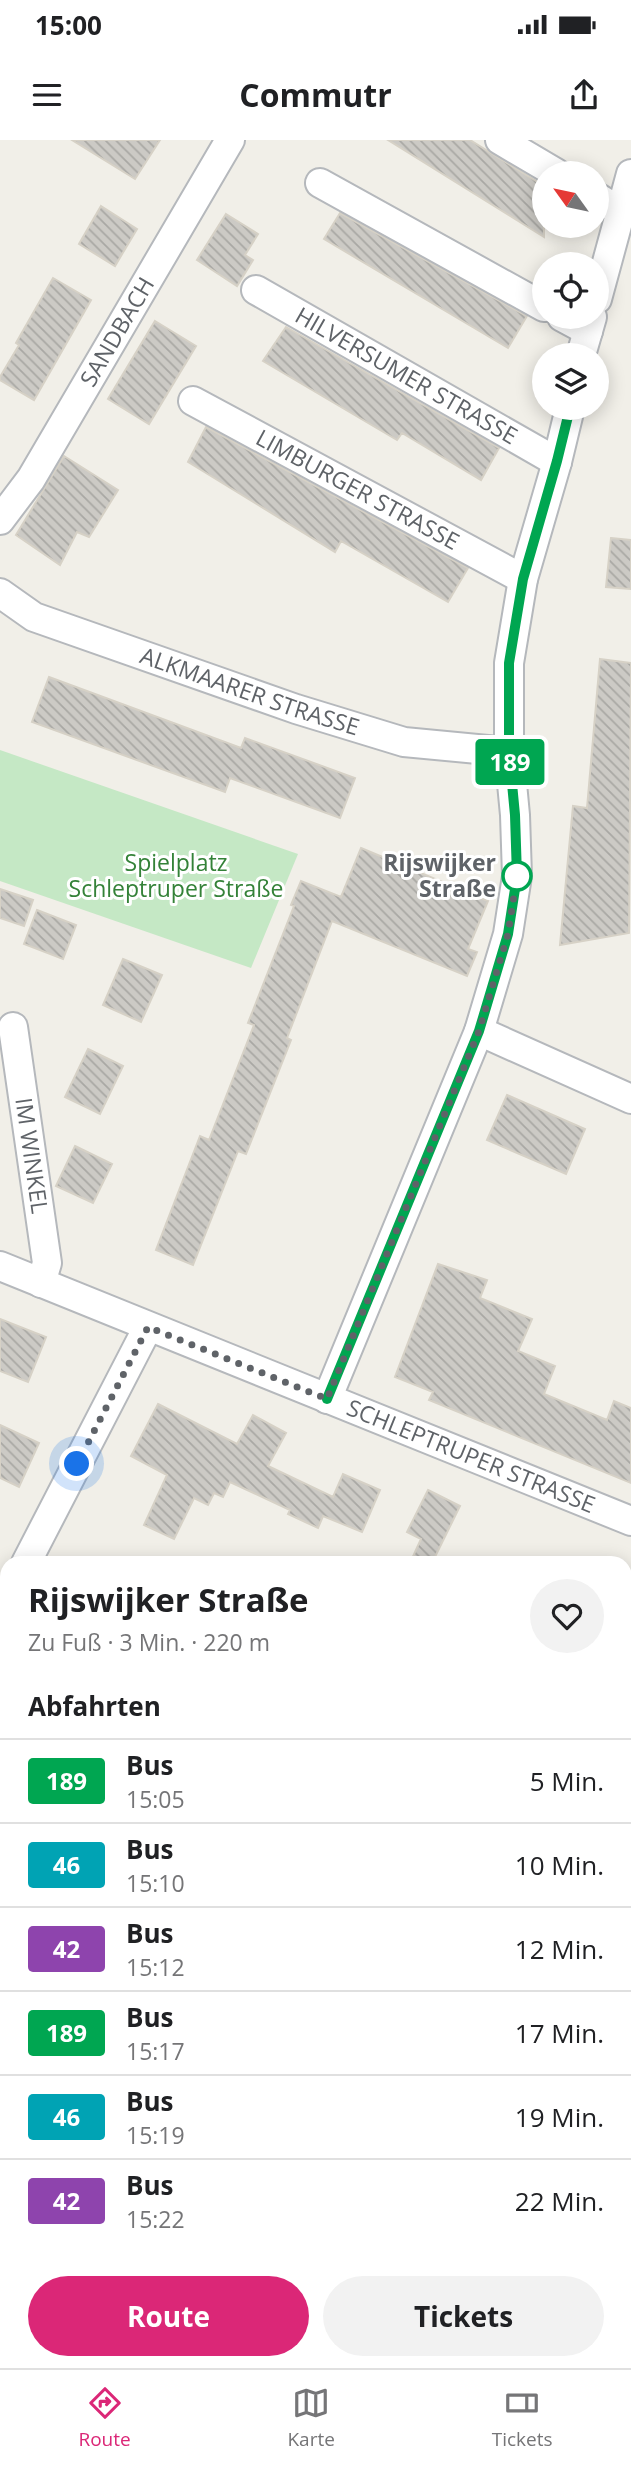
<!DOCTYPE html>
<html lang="de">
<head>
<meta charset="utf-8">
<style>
	:root { --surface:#fff; --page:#f2f2f2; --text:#202124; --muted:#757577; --line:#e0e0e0; --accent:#db2777 }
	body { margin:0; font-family:"Open Sans",sans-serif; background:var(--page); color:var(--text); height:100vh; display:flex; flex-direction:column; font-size:26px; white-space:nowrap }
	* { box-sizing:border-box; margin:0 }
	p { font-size:23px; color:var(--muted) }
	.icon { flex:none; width:38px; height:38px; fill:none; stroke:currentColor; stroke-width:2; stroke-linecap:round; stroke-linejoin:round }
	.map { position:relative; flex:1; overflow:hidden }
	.drawer { position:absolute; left:0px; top:1416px; width:632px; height:814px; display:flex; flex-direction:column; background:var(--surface); border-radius:21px 21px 0 0; box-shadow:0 4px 18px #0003 }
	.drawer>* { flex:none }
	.badge { padding:0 14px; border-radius:5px; font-size:24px; line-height:46px }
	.needle { width:46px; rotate:303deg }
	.controls { position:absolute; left:532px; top:21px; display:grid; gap:14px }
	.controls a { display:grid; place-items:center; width:77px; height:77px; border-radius:50%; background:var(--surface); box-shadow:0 4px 18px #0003; font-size:35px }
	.you { position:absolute; width:35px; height:35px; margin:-18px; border:5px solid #fff; border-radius:50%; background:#1a73e8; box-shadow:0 0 0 10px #1a73e833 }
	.map>.badge { position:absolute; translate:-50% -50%; box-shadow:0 0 0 4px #fff }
	h2 { padding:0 28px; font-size:26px; line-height:63px }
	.round { display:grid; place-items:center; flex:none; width:74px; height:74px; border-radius:37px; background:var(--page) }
	.headline { display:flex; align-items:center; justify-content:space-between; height:119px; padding:0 28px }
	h1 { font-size:33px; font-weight:700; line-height:52px }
	.cta { display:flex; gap:14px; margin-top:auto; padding:14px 28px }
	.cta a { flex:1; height:80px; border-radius:42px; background:var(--accent); color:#fff; font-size:28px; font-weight:700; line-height:80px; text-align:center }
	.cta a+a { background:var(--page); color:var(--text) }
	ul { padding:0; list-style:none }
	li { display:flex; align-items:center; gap:21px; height:84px; padding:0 28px; border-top:2px solid var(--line) }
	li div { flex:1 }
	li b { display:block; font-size:26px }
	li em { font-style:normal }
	li .badge { min-width:77px; font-weight:700; text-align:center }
	.status { display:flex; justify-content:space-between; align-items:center; height:49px; padding:0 35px; background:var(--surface); direction:ltr }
	.status svg { height:19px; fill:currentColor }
	header { display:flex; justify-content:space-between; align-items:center; height:91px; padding:0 28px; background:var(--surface); font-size:32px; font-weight:700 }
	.menu { display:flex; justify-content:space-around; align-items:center; height:98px; border-top:2px solid var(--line); background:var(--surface); font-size:19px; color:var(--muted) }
	.menu a { display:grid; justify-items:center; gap:4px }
	.menu .active { color:var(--accent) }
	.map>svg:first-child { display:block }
	.green { fill:#c5e8c5 }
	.building { fill:url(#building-back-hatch); stroke:#d6d1c6; stroke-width:2 }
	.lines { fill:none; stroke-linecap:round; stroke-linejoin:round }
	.street-casing { stroke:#b5b8bc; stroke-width:32 }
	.street { stroke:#fff; stroke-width:28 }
	.line-casing { stroke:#fff; stroke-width:16 }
	.line { stroke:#00a651; stroke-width:10 }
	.walk { stroke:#5f6368; stroke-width:7; stroke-dasharray:0 12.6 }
	.stop-dot { fill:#fff; stroke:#00a651; stroke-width:3.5 }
	.labels { text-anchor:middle; stroke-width:6; stroke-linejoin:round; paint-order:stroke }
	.street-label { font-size:23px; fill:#5f6368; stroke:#fff }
	.park-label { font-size:23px; fill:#348238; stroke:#fff }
	.stop-label { font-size:23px; font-weight:bold; fill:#5f6368; stroke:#fff; text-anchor:end }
</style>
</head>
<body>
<div class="status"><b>15:00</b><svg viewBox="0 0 49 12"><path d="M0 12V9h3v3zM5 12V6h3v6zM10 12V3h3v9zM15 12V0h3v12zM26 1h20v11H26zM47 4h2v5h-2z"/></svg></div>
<header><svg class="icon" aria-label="menu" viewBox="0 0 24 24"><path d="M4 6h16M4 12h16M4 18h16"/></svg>Commutr<svg class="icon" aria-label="share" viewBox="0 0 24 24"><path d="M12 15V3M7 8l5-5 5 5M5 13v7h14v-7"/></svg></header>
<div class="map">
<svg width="631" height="2228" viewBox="0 0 631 2228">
	<defs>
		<pattern id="building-back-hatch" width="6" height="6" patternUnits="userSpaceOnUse" patternTransform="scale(1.75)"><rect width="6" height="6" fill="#cccac5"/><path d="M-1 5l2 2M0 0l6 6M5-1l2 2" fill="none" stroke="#a9a8a4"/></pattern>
	</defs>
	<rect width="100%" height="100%" fill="#f1efe8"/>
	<path class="green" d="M0,610L298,714L251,828L0,741Z"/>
	<path class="building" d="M72,0H160L135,39Z
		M388,0H470L544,46V97Z
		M101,66L137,89L115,126L79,104Z
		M340,73L527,176L508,208L324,99Z
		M226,74L258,94L245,115L253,120L237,146L197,120Z
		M53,138L91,160L34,260L0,240V237L19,205L16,203Z
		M155,181L196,206L149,284L108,259Z
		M286,187L499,308L481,340L402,293L397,300L263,221Z
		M206,287L468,428L448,462L341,401L335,412L188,322Z
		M64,316L118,350L89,397L77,392L60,425L16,395Z
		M611,398L631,400V449L606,447Z
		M600,519L631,523L629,793L560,805L573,666L587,668Z
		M49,537L241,608L245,598L355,638L340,678L230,638L225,652L32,582Z
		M361,708L488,761L468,809L477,812L467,836L332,781L287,898L291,900L246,1014L238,1011L193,1125L156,1110L200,996L209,1000L254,885L248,883L294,766L291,765L301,741L341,757Z
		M0,749L33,760L24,786L0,778Z
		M37,770L76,785L63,819L24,804Z
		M123,819L162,835L141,882L103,865Z
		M88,909L123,926L100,974L65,957Z
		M507,955L585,989L566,1034L487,1000Z
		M75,1006L112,1024L93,1063L56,1046Z
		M438,1124L487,1140L480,1158L532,1179L518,1211L555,1226L544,1254L607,1280L614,1261L631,1268V1343L429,1260L433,1252L395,1237Z
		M0,1179L46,1197L28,1242L0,1231Z
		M158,1264L237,1304L253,1275L286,1293L268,1326L333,1357L343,1334L380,1350L362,1392L323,1376L318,1388L288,1374L290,1370L230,1342L223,1357L214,1353L208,1365L194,1358L174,1399L144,1385L167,1335L131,1316Z
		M0,1285L39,1303L19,1347L0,1338Z
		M428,1350L460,1366L432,1423H410L421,1399L407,1392Z"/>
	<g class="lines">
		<defs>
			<g id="street">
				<path d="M500,0L556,33"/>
				<path d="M320,43L544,167"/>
				<path d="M597,57L621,72"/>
				<path id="s1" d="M256,150L557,322"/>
				<path d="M597,159L631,34"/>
				<path d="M562,177L588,191"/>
				<path d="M581,215L592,177"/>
				<path id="s2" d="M193,261L523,439"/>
				<path id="s3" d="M0,380L31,339L230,0"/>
				<path id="s4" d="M0,453L34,477L296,569L404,602L509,612"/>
				<path id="s5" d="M13,887L47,1123L41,1143"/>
				<path d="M479,891L631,959"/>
				<path id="s6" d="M0,1126L631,1381"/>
				<path d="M327,1259L479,891L508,794L517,736L515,675L509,612V523L523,439L557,322L570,268"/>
				<path d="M26,1423L148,1187"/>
				<path d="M0,1473L7,1460"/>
				<path d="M625,1502L631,1490"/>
				<path d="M256,2228L259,2222"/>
			</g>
		</defs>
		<use href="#street" class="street-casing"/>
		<use href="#street" class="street"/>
	</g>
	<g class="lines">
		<defs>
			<path id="line" d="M327,1259L479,891L508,794L517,736L515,675L509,612V523L523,439L557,321L570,268"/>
		</defs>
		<use href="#line" class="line-casing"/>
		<use href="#line" class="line"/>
		<path class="walk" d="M77,1324L148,1187L327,1259L479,891L508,794L517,736"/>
	</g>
	<circle class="stop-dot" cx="517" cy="736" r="14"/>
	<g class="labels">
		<g class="street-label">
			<text dy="8" stroke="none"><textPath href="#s3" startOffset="222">SANDBACH</textPath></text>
			<text dy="8" stroke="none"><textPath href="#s1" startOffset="173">HILVERSUMER STRASSE</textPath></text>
			<text dy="8" stroke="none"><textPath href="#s2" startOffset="187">LIMBURGER STRASSE</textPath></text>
			<text dy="8" stroke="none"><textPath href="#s4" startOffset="270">ALKMAARER STRASSE</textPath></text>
			<text dy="8" stroke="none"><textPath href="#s5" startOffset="130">IM WINKEL</textPath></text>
			<text dy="8" stroke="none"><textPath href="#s6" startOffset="508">SCHLEPTRUPER STRASSE</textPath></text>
		</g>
		<g class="park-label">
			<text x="176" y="731">Spielplatz<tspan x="176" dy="26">Schleptruper Straße</tspan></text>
		</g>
		<g class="stop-label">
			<text x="496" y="731">Rijswijker<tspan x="496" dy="26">Straße</tspan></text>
		</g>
	</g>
</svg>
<div class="controls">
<a><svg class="needle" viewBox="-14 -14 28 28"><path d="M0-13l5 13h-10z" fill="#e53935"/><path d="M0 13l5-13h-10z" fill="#757577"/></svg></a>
<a><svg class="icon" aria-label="locate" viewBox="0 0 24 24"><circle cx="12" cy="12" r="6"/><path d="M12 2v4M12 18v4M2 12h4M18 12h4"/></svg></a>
<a><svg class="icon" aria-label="layers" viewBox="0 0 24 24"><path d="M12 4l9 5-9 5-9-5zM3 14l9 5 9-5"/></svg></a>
</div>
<div class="you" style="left:77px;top:1324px"></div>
<b class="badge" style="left:510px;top:622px;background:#00a651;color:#fff">189</b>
<section class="drawer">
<div class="headline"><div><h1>Rijswijker Straße</h1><p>Zu Fuß · 3 Min. · 220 m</p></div><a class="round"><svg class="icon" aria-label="heart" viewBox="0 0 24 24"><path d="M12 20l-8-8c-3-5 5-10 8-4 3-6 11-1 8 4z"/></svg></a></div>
<h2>Abfahrten</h2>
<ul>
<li><span class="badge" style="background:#00a651;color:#fff">189</span><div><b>Bus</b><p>15:05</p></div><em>5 Min.</em></li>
<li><span class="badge" style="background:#00a3b4;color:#fff">46</span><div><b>Bus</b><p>15:10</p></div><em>10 Min.</em></li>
<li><span class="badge" style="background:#8e44ad;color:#fff">42</span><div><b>Bus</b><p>15:12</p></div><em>12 Min.</em></li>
<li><span class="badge" style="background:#00a651;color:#fff">189</span><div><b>Bus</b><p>15:17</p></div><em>17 Min.</em></li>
<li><span class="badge" style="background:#00a3b4;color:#fff">46</span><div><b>Bus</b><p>15:19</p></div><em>19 Min.</em></li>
<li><span class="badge" style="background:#8e44ad;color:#fff">42</span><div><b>Bus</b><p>15:22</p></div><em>22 Min.</em></li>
</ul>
<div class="cta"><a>Route</a><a>Tickets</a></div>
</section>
</div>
<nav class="menu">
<a class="active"><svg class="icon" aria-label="directions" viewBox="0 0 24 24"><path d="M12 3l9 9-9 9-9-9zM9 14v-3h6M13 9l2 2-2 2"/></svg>Route</a>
<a><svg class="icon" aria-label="map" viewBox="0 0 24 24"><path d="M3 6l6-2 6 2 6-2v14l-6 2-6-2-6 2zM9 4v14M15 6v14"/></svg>Karte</a>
<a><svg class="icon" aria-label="tickets" viewBox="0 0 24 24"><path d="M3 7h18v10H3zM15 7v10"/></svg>Tickets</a>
</nav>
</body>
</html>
